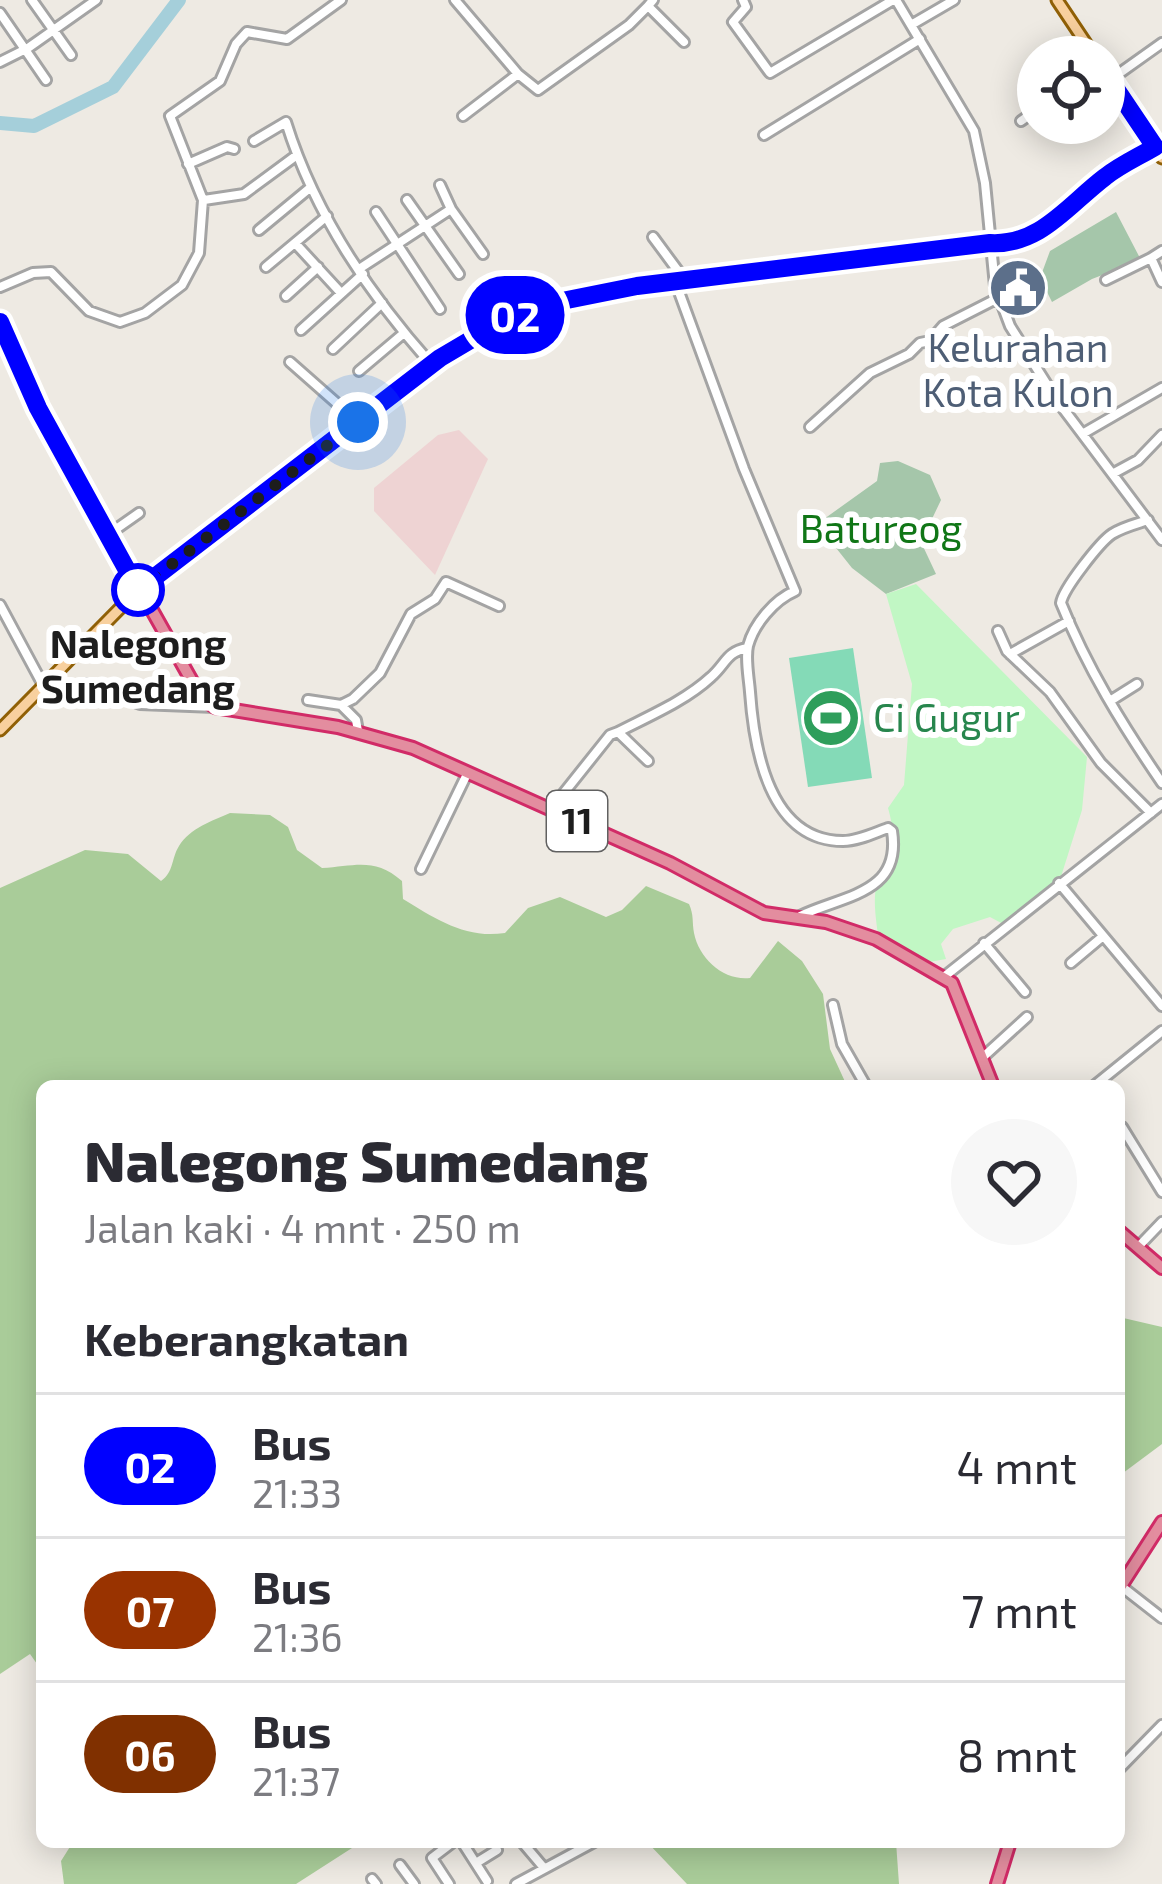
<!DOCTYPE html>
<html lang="id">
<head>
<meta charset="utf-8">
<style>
	:root { --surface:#fff; --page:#f7f7f7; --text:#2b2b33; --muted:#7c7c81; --line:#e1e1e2 }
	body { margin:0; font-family:"Exo 2",sans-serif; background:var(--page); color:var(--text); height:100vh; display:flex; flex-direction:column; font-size:45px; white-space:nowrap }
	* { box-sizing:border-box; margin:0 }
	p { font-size:39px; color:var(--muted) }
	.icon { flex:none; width:66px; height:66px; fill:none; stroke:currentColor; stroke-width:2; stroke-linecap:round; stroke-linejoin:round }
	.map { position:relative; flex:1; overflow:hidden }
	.drawer { position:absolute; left:36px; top:1080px; width:1089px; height:768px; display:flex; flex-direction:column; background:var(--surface); border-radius:18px; box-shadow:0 6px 30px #0003 }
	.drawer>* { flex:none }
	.badge { padding:0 24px; border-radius:39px; font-size:42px; line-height:78px }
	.controls { position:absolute; left:1017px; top:36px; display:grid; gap:24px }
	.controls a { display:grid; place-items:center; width:108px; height:108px; border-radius:50%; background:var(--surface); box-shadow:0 6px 30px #0003; font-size:60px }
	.you { position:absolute; width:60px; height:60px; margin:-30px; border:9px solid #fff; border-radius:50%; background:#1a73e8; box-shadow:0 0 0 18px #1a73e833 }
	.map>.badge { position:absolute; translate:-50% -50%; box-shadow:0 0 0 6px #fff }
	h2 { padding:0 48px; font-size:45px; line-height:108px }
	.round { display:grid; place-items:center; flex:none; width:126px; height:126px; border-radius:63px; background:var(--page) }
	.headline { display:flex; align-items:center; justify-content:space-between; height:204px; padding:0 48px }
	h1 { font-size:57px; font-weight:800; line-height:90px }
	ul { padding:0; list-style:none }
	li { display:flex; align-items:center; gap:36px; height:144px; padding:0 48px; border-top:3px solid var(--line) }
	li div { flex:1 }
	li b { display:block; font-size:45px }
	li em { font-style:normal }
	li .badge { min-width:132px; font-weight:700; text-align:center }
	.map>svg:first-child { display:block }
	.commercial { fill:#eed3d3 }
	.forest { fill:#a9cc99 }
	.cemetery { fill:#a5c6aa }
	.park { fill:#c1f7c4 }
	.pitch { fill:#84dab7 }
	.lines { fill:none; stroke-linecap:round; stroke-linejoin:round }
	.river { stroke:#a5cfda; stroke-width:14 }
	.minor-casing { stroke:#a4a4a4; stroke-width:14 }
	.major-casing { stroke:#906006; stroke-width:15 }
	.highway-casing { stroke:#d12b67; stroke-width:16 }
	.minor { stroke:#fff; stroke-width:8 }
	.major { stroke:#f8d09e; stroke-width:9 }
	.highway { stroke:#e38d9f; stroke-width:10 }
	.line-casing { stroke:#fff; stroke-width:27 }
	.line { stroke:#00f; stroke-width:18 }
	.walk { stroke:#1d1d1d; stroke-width:12; stroke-dasharray:0 21.6 }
	.stop-dot { fill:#fff; stroke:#00f; stroke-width:6 }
	.labels { text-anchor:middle; stroke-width:12; stroke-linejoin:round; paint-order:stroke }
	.shield { fill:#fff; stroke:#616161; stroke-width:3 }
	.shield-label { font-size:36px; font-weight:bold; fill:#1d1d1d }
	.service-label { font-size:39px; fill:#4e5e75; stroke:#fff }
	.park-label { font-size:39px; fill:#107616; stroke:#fff }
	.stop-label { font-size:39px; font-weight:bold; fill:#1d1d1d; stroke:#fff }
	.leisure-label { font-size:39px; fill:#27864d; stroke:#fff; text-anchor:start }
</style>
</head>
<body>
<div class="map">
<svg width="1162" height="1884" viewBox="0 0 1162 1884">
	<rect width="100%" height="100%" fill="#eeeae3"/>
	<path class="commercial" d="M459,430L488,459L435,575L374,511V488L438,435Z"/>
	<path class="forest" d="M230,813L270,815L288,827L297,850L322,868C355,866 375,857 402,881L403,899C436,919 465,939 505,933L528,908L560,897L606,917L622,910L646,886L689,904C694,915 692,922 694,933C699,959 724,981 750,978L778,941L802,961L823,994L830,1049L847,1086H42V1671L30,1654L0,1674V888L85,850L128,854L161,881C174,872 171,859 179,846C190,828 212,821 230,813Z
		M1119,1317L1162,1327V1444L1119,1476Z
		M73,1842H371L352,1848L296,1884H64L61,1861Z
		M647,1842H896L899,1884H687Z"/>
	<path class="cemetery" d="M1116,212L1141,260L1092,279L1052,302L1040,278L1050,251Z
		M898,461L930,475L941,500L921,542L936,574L886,594L852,568L817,524L877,481L880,463Z"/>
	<path class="park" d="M916,584L1087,757L1082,810L1059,883L1005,925L990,917L953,929L941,944L946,959L918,964L879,943C877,925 872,901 877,883C886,848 900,851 888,808L904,785L912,684L886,594Z"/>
	<path class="pitch" d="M853,648L872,778L808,787L789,658Z"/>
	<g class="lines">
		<path class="river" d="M0,123L34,126L113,87L179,0"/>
		<defs>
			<path id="minor" d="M32,0L71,55
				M455,0L518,74L538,90L629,25L648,6
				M653,0L648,6L684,42
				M743,0L746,7L733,22L770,73L893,0
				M896,0L974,131L985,183L995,286L1010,326L1056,399L1162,540
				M0,13L46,80
				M911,25L954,0
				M0,62L28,48L96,0
				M1110,80L1162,43
				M463,116L518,74
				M1021,121L1038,109
				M764,135L920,39
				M254,141L286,122C314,212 369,294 431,364
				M188,164L227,147L234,149
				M204,200L244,194L297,155
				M407,200L459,274
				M451,209L483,254
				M376,212L440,309
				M259,230L311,187
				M653,237L684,279
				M295,243L341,293
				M1162,251L1151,258L1162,282
				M266,267L327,216
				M359,269L451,209L440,185
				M1106,280L1151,258
				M675,281L744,469L795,591C774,600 754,624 748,646C745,659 749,678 750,692C754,748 769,841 843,841C858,841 874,833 888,828L892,831C902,894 844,895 800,916
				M0,287L33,273L51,272L89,311L120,322L145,313L182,285L199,253L203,200L170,116L220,81L236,44L247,32L287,39L341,0
				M286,296L318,267
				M301,330L363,274
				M333,349L382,303
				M290,362L358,422
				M359,371L404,333
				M810,427L870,373L909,354L920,343L930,341L943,326L998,298
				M1084,433L1162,388
				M1114,473L1138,460L1162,435
				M1148,520C1136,524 1123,527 1112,534C1100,542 1063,589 1061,603C1087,668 1123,726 1162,783
				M109,534L139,513
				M0,605L50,698L86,684L140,704L215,707
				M998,631L1007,651L1050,692L1101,763L1151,813
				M1010,654L1069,621
				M308,700L341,705
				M1110,701L1137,684
				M162,703L187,693L192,685
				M358,731L356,720L341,705L353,699L380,673L411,614L435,599L446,582L499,606
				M618,732C649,716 685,701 711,677C726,664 726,652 747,648
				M551,809L610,735L618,732L648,761
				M421,869L467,774
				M1059,883L1162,1006
				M984,943L1025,992
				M1071,963L1102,937
				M945,976L1162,804
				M833,1005L842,1044L866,1086
				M982,1058L1027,1017
				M1094,1086L1162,1031
				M1122,1127L1162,1192
				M1138,1247L1162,1222
				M1121,1586L1162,1618
				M1119,1769L1162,1725
				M462,1842L487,1881
				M522,1842L544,1868
				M476,1863L497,1850
				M400,1865L414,1884
				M372,1879L376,1884
				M449,1884L432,1858L453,1842
				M516,1884L594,1842"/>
			<path id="major" d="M1057,0L1095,57
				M1104,71L1162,158
				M0,730L138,590L431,364L507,319L547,304L637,286L1010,244L1036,233L1104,178L1155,147"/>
			<path id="highway" d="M0,322L38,408L202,699L215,707L338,727L413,748L670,863L764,913L826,922L876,939L952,983L993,1086
				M1119,1231L1162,1268
				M1119,1589L1162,1522
				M997,1884L1010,1842"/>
		</defs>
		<use href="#minor" class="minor-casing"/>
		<use href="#major" class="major-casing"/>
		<use href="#highway" class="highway-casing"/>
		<use href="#minor" class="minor"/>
		<use href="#major" class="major"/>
		<use href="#highway" class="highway"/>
	</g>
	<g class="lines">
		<defs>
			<path id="line" d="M0,322L38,408L138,590L440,358L506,319L547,304L637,286L990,243C1040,246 1068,205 1105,177C1120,165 1138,157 1155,147L1104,71"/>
		</defs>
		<use href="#line" class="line-casing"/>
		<use href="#line" class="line"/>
		<path class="walk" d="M138,590L358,422"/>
	</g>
	<defs>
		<symbol id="civic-disc" viewBox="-11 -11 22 22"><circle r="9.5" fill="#5c6f8a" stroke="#fff"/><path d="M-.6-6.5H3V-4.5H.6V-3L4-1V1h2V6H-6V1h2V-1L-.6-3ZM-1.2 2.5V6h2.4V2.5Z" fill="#fff"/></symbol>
		<symbol id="stadium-disc" viewBox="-11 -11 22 22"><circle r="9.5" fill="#2e9e5b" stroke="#fff"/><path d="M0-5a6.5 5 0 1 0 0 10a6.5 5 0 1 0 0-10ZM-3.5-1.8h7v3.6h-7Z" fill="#fff"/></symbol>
	</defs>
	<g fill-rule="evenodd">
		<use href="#civic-disc" x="985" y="255" width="66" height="66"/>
		<use href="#stadium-disc" x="798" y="685" width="66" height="66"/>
	</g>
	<circle class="stop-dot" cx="138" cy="590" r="24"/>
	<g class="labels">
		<rect class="shield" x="547" y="791" width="60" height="60" rx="9"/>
		<g class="shield-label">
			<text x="577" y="834">11</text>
		</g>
		<g class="service-label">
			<text x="1018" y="362">Kelurahan<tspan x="1018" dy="45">Kota Kulon</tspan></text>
		</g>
		<g class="park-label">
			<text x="881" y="543">Batureog</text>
		</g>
		<g class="stop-label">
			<text x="138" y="658">Nalegong<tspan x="138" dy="45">Sumedang</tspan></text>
		</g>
		<g class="leisure-label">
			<text x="873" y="732">Ci Gugur</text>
		</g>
	</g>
</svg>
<div class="controls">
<a><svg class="icon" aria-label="locate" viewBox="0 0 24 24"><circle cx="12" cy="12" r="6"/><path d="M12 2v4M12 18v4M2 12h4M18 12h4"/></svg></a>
</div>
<div class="you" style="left:358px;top:422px"></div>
<b class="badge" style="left:515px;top:315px;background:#00f;color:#fff">02</b>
<section class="drawer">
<div class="headline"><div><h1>Nalegong Sumedang</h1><p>Jalan kaki · 4 mnt · 250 m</p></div><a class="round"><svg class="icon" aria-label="heart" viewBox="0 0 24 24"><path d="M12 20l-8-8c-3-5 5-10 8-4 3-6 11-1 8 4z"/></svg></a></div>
<h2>Keberangkatan</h2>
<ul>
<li><span class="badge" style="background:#00f;color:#fff">02</span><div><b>Bus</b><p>21:33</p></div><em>4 mnt</em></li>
<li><span class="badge" style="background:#930;color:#fff">07</span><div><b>Bus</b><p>21:36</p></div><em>7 mnt</em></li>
<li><span class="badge" style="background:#803000;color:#fff">06</span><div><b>Bus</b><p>21:37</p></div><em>8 mnt</em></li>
</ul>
</section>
</div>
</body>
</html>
